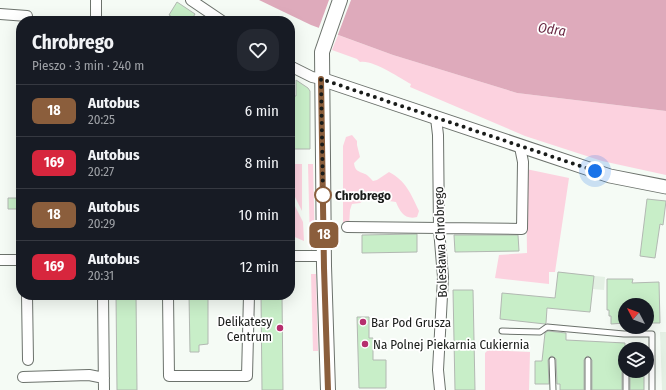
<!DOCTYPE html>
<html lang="pl">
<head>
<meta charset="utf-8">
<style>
	:root { --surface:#171b24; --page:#242831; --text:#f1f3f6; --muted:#9ea1a6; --line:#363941 }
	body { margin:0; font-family:"Fira Sans Condensed",sans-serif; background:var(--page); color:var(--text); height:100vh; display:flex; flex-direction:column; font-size:15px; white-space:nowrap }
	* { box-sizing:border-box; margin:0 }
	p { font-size:13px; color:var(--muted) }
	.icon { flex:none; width:22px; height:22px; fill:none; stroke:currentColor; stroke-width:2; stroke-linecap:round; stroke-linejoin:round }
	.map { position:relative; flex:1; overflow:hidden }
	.drawer { position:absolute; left:16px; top:16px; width:279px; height:284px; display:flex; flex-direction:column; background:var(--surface); border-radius:16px; box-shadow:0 4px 16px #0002 }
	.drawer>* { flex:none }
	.badge { padding:0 8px; border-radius:6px; font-size:14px; line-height:26px }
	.needle { width:26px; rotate:311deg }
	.controls { position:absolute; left:618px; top:298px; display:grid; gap:8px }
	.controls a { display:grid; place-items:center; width:36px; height:36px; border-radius:50%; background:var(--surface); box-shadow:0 4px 16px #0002; font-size:20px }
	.you { position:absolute; width:20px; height:20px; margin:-10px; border:3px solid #fff; border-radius:50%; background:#1a73e8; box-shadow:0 0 0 6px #1a73e833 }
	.map>.badge { position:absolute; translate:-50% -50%; box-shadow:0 0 0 2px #fff }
	.round { display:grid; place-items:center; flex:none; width:42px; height:42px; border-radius:16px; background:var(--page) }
	.head { display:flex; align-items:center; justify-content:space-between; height:68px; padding:0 16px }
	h1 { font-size:19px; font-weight:700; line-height:30px }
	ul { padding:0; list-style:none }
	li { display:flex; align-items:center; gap:12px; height:52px; padding:0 16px; border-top:1px solid var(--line) }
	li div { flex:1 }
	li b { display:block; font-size:15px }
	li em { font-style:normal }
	li .badge { min-width:44px; font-weight:700; text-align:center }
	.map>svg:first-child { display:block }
	.built { fill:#e4f0e4 }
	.green { fill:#fcd2df }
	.water { fill:#deaabb }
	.pier { fill:#f5fbf5 }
	.building { fill:#c8eec8; stroke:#b2b8b2 }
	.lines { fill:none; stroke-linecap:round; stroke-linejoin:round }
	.service-casing { stroke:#6c726c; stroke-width:7 }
	.minor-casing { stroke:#6c726c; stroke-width:12 }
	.tertiary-casing { stroke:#6c726c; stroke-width:15 }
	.secondary-casing { stroke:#6c726c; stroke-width:16 }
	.service { stroke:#fff; stroke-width:5 }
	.minor { stroke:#fff; stroke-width:10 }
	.tertiary { stroke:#fff; stroke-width:13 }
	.secondary { stroke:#fff; stroke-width:14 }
	.line-casing { stroke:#fff; stroke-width:9 }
	.line { stroke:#8b5e3c; stroke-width:6 }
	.walk { stroke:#1a1c1a; stroke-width:4; stroke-dasharray:0 7.2 }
	.stop-dot { fill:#fff; stroke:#8b5e3c; stroke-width:2 }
	.poi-dot { fill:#b62e6d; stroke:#fff; stroke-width:1.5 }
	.labels { text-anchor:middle; stroke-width:3.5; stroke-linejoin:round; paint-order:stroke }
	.stop-label { font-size:13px; font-weight:bold; fill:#1a1c1a; stroke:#fff; text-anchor:start }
	.street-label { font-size:13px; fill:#1a1c1a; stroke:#fff }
	.poi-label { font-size:13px; fill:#1a1c1a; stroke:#fff; text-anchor:start }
	.water-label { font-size:14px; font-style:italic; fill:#6b2b45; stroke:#fff }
</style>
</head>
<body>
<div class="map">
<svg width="666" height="390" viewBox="0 0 666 390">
	<rect width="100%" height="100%" fill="#f5fbf5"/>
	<path class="built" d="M559,272L605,277L604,290L558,286Z
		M660,332H666V390H662Z"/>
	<path class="green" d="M338,35L393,55L517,93L666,111V175L602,161L525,136L410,87L411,84C400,78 372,59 360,62L357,59L332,50Z
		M352,135L357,141V145L360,157L354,163C355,171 358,171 365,174C368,175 371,179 373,181L377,180L389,172C406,181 411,194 419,211L417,217C405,220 400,212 396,202L375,199L372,200L367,198L360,203L352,204L350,210L349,226H343V146L346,137Z
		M290,164H302V211L290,187Z
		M308,164H313L315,248L311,250V244H310Z
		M526,169L569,178L555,272H549V284L495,278L499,255L527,253Z
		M290,196L303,222L304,241L290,235Z
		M311,274H316L318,351H313Z
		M488,350L530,352L529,390H485V353Z"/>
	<path class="water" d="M259,0H666V111L517,93L393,55L311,25Z"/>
	<path class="pier" d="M329,0H351L337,37L318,30Z"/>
	<path class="building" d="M177,2L195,14L191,21H179L169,15Z
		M296,80L308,88L310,91V149H290L292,107H290V96H296Z
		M8,198H21V209H8Z
		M647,199L666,201L663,225L660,224L655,258L640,256Z
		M417,234V252L362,253V235Z
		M454,235H518L519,251L455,252Z
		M558,272L594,276L590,312L547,308L546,323L545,324L500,319L502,293L555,298Z
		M607,279H633L632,283L659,282L660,323H647V305H625V323L611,324V316H609V310H607Z
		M453,290H473L475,390H455Z
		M116,295H136L137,390H117Z
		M189,295H208V344L199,345V352H190Z
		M261,295H282L283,390H262Z
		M357,317H369V338H373V360H386V388H359Z
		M548,331L566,333V340L625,343V367L622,371V390H592V360L588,356L586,357L584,360V390H560V384H557L556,359L552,356L550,357L548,360L549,384H535V361H542L545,333Z
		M630,371H644V390H630Z"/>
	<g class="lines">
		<defs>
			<path id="service" d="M502,331L540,332L547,327L624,334H652V390
				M552,360L553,390
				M626,371V390
				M588,390V360"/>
			<path id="minor" d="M96,0V21
				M191,0L222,21
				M0,14L27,16V21
				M290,66L312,77L321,79
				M436,118L438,135L439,229L443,277L438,370L440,390
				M347,227L522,229L523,162L520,147
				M290,256H324
				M0,260H21
				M27,295L28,360
				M103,295L104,390
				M168,295L169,376H247L249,295
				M23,377L89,375L104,378"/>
			<path id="tertiary" d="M321,79L610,176L666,187"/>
			<path id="secondary" d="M328,390L324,266L322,52L340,0"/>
		</defs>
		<use href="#service" class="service-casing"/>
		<use href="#minor" class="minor-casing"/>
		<use href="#tertiary" class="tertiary-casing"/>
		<use href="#secondary" class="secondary-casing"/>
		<use href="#service" class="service"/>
		<use href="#minor" class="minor"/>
		<use href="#tertiary" class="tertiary"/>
		<use href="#secondary" class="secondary"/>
	</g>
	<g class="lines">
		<defs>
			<path id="line" d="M321,79L324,268L328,390"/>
		</defs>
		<use href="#line" class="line-casing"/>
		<use href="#line" class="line"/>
		<path class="walk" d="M323,195L321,79L595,171"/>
	</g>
	<circle class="stop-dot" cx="323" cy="195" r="8"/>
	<g class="poi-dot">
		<circle cx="363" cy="322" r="4"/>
		<circle cx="280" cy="328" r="4"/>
		<circle cx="365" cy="344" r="4"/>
	</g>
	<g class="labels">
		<g class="stop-label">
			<text x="335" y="200">Chrobrego</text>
		</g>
		<g class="street-label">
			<text transform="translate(440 242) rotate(-92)" y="5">Bolesława Chrobrego</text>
		</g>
		<g class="poi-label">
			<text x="272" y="326" text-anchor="end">Delikatesy<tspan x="272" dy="15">Centrum</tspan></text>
			<text x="371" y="327">Bar Pod Grusza</text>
			<text x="373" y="349">Na Polnej Piekarnia Cukiernia</text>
		</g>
		<g class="water-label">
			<text transform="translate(552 29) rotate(8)" y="5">Odra</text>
		</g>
	</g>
</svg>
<div class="controls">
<a><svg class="needle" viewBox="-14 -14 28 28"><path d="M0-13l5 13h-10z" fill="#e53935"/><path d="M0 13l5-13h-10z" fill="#9ea1a6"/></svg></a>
<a><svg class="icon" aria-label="layers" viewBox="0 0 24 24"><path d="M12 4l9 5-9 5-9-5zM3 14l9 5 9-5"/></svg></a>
</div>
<div class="you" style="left:595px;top:171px"></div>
<b class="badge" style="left:324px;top:235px;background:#8b5e3c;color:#fff">18</b>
<section class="drawer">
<div class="head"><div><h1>Chrobrego</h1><p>Pieszo · 3 min · 240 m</p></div><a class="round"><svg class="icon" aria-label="heart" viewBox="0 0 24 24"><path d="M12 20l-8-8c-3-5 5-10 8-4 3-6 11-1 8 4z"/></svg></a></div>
<ul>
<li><span class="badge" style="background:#8b5e3c;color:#fff">18</span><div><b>Autobus</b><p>20:25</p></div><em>6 min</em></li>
<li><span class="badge" style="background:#d7263d;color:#fff">169</span><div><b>Autobus</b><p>20:27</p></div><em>8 min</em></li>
<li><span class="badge" style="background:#8b5e3c;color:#fff">18</span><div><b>Autobus</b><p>20:29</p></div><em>10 min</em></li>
<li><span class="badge" style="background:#d7263d;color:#fff">169</span><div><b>Autobus</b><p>20:31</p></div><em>12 min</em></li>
</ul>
</section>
</div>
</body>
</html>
